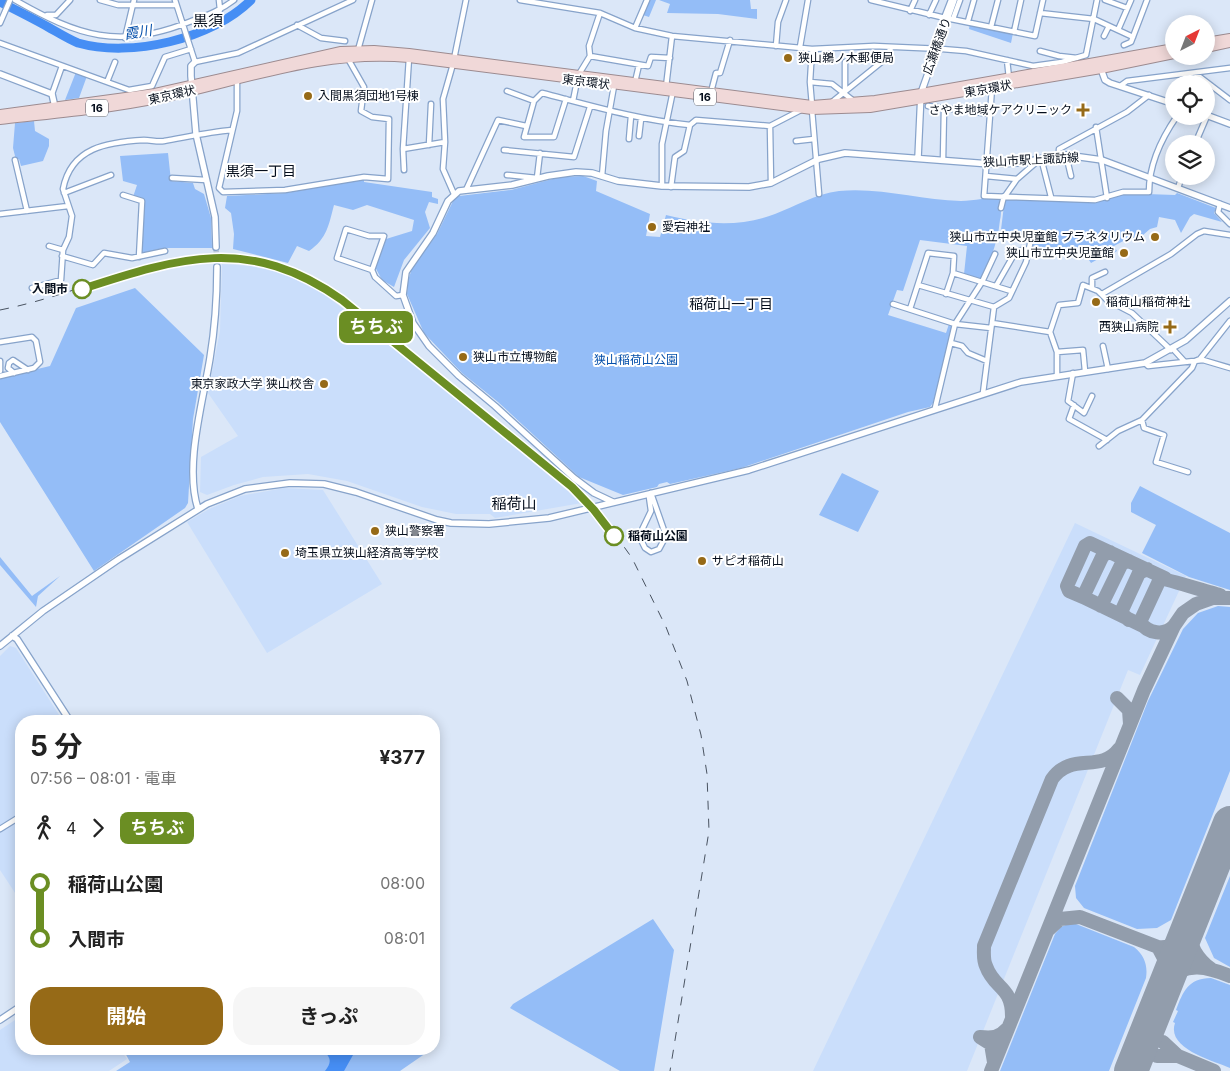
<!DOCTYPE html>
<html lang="ja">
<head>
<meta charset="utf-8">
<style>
	:root { --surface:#fff; --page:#f6f6f6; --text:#222; --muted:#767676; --accent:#966a17 }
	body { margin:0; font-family:Inter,"Noto Sans JP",sans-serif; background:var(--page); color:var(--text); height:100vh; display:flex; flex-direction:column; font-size:19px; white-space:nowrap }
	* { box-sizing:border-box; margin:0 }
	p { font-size:16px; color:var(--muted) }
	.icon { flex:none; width:28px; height:28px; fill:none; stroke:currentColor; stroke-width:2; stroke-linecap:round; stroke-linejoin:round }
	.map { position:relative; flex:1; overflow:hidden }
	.drawer { position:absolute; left:15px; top:715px; width:425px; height:340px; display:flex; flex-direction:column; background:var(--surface); border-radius:20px; box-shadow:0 2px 12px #0003 }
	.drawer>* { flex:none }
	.badge { padding:0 10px; border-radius:8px; font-size:18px; line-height:32px }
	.needle { width:32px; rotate:42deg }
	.controls { position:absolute; left:1165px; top:15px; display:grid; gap:10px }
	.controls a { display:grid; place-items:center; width:50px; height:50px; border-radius:50%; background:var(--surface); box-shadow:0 2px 12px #0003; font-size:25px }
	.map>.badge { position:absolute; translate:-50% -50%; box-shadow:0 0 0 2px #fff }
	.legs { display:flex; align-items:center; gap:8px; height:55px; padding:0 15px; font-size:16px }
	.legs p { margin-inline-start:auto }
	.summary { display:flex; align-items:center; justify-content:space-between; height:85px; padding:0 15px }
	h1 { font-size:28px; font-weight:700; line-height:38px }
	.button { display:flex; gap:10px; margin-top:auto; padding:10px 15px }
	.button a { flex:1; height:58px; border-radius:20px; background:var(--accent); color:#fff; font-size:20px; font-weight:700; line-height:58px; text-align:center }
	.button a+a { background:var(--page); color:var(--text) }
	ul { padding:0 15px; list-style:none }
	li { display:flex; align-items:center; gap:18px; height:55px; font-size:19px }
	li i { display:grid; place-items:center; width:8px; height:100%; margin:0 6px; background:currentColor }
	li i::after { content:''; width:12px; height:12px; margin:-6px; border:4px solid; border-radius:50%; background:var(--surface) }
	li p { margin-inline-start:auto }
	li:first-child i { background:linear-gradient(#0000 50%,currentColor 0) }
	li:last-child i { background:linear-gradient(currentColor 50%,#0000 0) }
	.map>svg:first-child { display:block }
	.built { fill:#cadefb }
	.green { fill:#94bdf7 }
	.water { fill:#468ef4 }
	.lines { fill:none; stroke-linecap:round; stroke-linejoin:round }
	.river { stroke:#468ef4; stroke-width:9 }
	.taxiway { stroke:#929dac; stroke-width:14 }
	.runway { stroke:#929dac; stroke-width:34 }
	.tertiary-tunnel { stroke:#bbc6d7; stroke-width:5.5; stroke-dasharray:5.5 3; stroke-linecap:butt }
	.minor-casing { stroke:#87a3ca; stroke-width:7 }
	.tertiary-casing { stroke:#87a3ca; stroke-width:8 }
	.trunk-casing { stroke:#9c8b90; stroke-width:10 }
	.minor { stroke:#fff; stroke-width:4.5 }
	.tertiary { stroke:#fff; stroke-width:5.5 }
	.trunk { stroke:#f0d8d8; stroke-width:8 }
	.rail { stroke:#495361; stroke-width:1; stroke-dasharray:9 9; stroke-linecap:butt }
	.line-1-casing { stroke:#fff; stroke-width:11 }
	.line-1 { stroke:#6b8e23; stroke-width:8 }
	.poi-dot { fill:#966a17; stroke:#fff; stroke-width:2 }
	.stop-1-dot { fill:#fff; stroke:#6b8e23; stroke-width:2.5 }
	.labels { text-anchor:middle; stroke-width:4; stroke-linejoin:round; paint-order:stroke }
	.shield { fill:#fff; stroke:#505660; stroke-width:1 }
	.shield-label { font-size:11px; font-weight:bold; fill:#050e1c }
	.street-label { font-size:12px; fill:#050e1c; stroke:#fff }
	.poi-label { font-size:12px; fill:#050e1c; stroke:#fff; text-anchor:start }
	.stop-label { font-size:12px; font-weight:bold; fill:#050e1c; stroke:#fff; text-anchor:end }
	.park-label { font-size:12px; fill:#044faa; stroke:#fff }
	.water-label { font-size:14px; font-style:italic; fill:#0650ab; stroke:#fff }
	.neighbourhood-label { font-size:14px; fill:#050e1c; stroke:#fff }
	.quarter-label { font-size:15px; fill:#050e1c; stroke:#fff }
</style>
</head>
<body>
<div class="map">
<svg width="1230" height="1071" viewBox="0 0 1230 1071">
	<rect width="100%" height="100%" fill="#dbe7f8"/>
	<path class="built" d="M222,264L251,266L285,274L325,295L401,352L582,503L495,518L490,514H456L422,507L347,481L308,474L263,477L234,485L207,495L200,492L201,457L238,436L208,393L220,331Z
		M284,488L323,490L382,584L267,653L187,522L209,509L240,496Z
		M1075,523L1186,576L1140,675L1128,670L967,1071H813Z
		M10,646L16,648L63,721H21V814L0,827V656Z
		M21,819V902L0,870V832Z
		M21,1016V1049H120L127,1059L109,1071H0V1030Z"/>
	<path class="green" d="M649,0H656L649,17L643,15Z
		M659,0H750L751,9H757V19L718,14L667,13L670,4Z
		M970,23L1013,33L1011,43L969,29Z
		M76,72L87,76L79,98L65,100Z
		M34,121L35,131L49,139V146L43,161L21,166L19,159L16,160L13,148L15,123Z
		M168,153L171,181L193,183L195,189L204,194L211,218L212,248H165L140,254L143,200L133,197L137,185L123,181L120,156Z
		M583,176L597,181L596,191L650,214L646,236L660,237L666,215C703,224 738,228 775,214C796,206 815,194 839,191C880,187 920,200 961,201C974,201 989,197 1002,196C1000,205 1002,212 1000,220C998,241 991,259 982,278L979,279L964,274L967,246L920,240L903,291L897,290L888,315L946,333L949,324L953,328L933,403L930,407L908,412L741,468L670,484L667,482L659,484L657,487L623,495L579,477L498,402L462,373L424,333L407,294L408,281L412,268L437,234L454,199L459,196L511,190L560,177Z
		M364,179V182L432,192V197L438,199V204L429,202L425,212L430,228L404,260L394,287L382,280L375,267L386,239L412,231L414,220L367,205L353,210L334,205C329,224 327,239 309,251L297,246L288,263L233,249L234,234L231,213L225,208L227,196L286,193Z
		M1118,193L1175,195L1177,193L1216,208L1214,213L1222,222L1194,214L1190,217L1181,233L1175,220L1159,217L1157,227L1150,229L1136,241L1127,239L1114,246L1117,251L1108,256L1103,245L1097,247L1100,258L1091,263L1089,260L1032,246L1034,234L1000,238L1005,197L1092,202Z
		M135,288L204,355L193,419L188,503L185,508L94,571L0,422V378L50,366L76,308Z
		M842,473L879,491L858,532L819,515Z
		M1140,486L1230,533V590L1189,577L1142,553L1156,525L1131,512V503Z
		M0,557L32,596L60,576L38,596L36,607L0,565Z
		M1218,606L1230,607V771L1171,920L1157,928L1137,929L1084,908L1076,898L1075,886L1148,701L1183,629L1198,613Z
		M1230,876V967L1214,958L1205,938Z
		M653,919L674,950L654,1071H620L510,1008L513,1004Z
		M1068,924H1076L1134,947C1144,955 1148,965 1146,978L1109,1071H1000L1055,934L1061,927Z
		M1211,978L1230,985V1068C1214,1061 1166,1049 1175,1023L1173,1022L1178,1011L1176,1010C1183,992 1188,978 1211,978Z
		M123,1049H423L426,1053L400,1071H116L130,1062Z"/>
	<path class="water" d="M319,1049H365L353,1055L344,1071H325C331,1063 332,1059 324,1051L320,1052Z"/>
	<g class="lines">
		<path class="river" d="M0,2C16,10 32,18 48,27C57,32 68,39 78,43C131,58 212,39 251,0"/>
		<path class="taxiway" d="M1110,552L1103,555L1083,597L1143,626
			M1083,597L1069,591L1067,586L1085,546L1090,543L1165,578
			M1101,606L1122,563L1129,561
			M1129,620L1123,615L1122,610L1139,573L1147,569
			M1174,626C1165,636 1148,634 1140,622L1160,579C1165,578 1210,593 1220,595
			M1117,698L1129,710L1130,724
			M1189,925C1188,944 1196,958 1211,969
			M1048,930L1060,919L1080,917L1158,947L1167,964V980
			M1158,947C1173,949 1183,938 1189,925
			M1167,980C1186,961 1208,967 1230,976
			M1012,1016C1012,986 994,989 986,966C983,960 984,953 984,946L1052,779C1072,751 1100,774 1119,749
			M1163,1042L1178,1056
			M1157,1056H1178L1214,1071
			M994,1062L991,1044L980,1037C992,1038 999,1038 1007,1029
			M991,1071L1144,690L1174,626L1183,613L1196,604L1213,598H1230"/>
		<path class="runway" d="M1131,1071L1230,823"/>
		<path class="tertiary-tunnel" d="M216,247L217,267"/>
		<defs>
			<path id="minor" d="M15,0C78,36 119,50 189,22C205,16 220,11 234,0
				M100,0L118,5H176
				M175,0L195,62L238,53L353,0
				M219,0L220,10
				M520,0L600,13L635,28L672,36L812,49L874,46L942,49L966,51L1033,66L1062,62L1086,55L1097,0
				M871,0L945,18
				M1105,0L1127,8
				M910,11L915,0
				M1040,13L1094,19L1133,37
				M47,15H56L70,0
				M929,15L936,0
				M944,18L951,0
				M951,19L1035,36L1043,0
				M953,19L960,0
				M968,21L974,0
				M0,23L10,0
				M297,25L321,38L345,41
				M991,27L998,0
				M635,28L647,0
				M1118,30L1131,0
				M1014,32L1021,0
				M1104,36L1109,26
				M125,38L134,0
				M0,43L129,90L152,86L165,57L191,49
				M1124,45L1131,42L1147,0
				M776,46L778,22L786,0
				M800,47L808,0
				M812,49L810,82L812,105
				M358,50L372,0
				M1040,51L1059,56L1077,58
				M590,56L648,66L651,57L670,58
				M409,58L403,149L445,142
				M1007,60L1009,78
				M579,74L590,56L589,46L600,13
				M1196,74L1230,100
				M237,80V111L219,188L223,192L285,190L364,177L388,179L389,119L372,117L361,111L364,87L347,57
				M107,82L115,62
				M635,82L639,65
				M810,82L832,84L855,102
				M1120,86L1127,81L1230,68
				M666,87L672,36
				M992,88L984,196L1095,200L1123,192H1149C1149,165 1161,139 1177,116
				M507,91L534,101L542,93C592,106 639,120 690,125L696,120L770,126L801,110
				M711,92L716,73H720L730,40
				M845,92V62
				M52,94L62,66
				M534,101L524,137H554L566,99
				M573,101L577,81
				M832,102L884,60L891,48
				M928,106L990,114
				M812,110L819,194
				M770,126L771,183
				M1096,127L1107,198
				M639,136L641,119
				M629,139L631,116
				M796,141L814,139
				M1195,144L1207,116
				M429,145L431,104
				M403,149L404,170
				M504,150L574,157L590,107
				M1066,155L1071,176
				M1059,156V149L1127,112L1149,95
				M1041,158L1051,197
				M15,160L27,211
				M943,160L944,109
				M507,175L537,178L540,153
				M602,176L606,131L614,86
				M986,176L1017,179
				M172,178L206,180
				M662,186V144L673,91
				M671,187L675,157L684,151L690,125
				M1178,188L1182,176
				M466,190L498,120L526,126
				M64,193L111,175
				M454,194L443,169L445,142L443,99L453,64L466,0
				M123,195L142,201L139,257
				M1005,196L1017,179L1040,159
				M1220,204L1218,212L1230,224
				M1001,208L1004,196
				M0,214L68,206
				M49,246L63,250
				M62,256L93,265L104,253L132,258L165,251
				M372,270L384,236H369L346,229L337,258L372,270L375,277L396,296L403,295
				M953,273L1011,291
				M918,285L994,307L1009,298L1026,262L1032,235
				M996,286L1016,251L1029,249
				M32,288L61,280L63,250L69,237L72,216L63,189C71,147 108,142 144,140C151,140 157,142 164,141C187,137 209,132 232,130
				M1092,288V278L1105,272
				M1102,294L1171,254L1197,234L1204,231L1230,235
				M893,304L955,324L991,328
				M910,309L928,253L954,256L953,273L946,294
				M992,323L1050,332L1059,305L1078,303L1083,285L1098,291L1107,300L1132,313L1171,350
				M1050,332L1057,352V375
				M0,342L32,337L36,341L40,362L34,368L0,376
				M951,343L962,346L968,353L987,361
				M1103,346L1108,369
				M1173,349L1184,361
				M1057,352L1083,350L1085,371
				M0,361V371
				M1145,363L1148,366L1203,360L1230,368
				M14,373L8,368L9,363L13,360L28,370
				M1073,373L1068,401L1084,413L1092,396
				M983,393L994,307
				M1074,405L1069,419L1107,440
				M935,408L955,324L982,282L995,254
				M1142,420L1144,428L1164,435L1156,462L1188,472
				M1099,446L1118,431L1142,420L1192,368L1195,361L1200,359L1230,321
				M651,493L666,536L659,549L651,552L645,548L639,536L651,511L649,497Z
				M0,829L21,816"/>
			<path id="tertiary" d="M195,62L191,66V76L196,134L215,217L216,247
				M1100,66L1105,80L1110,83L1174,104
				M0,74L52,94L55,107
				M1206,115L1230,124
				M918,158L921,93L954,0
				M613,502L594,493L574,478L495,406L459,376L429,346L413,323L403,295L406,272L433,233L448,201L459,191L512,185L548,176L576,172L592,173L618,181L662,186L749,187L771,183L819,159L845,153L990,164L1017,163L1066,155L1102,160L1230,208
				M198,509C184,466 203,402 210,358C215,328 217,298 217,267
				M12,636L17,639L70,721
				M0,646L43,611L119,559L207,504L245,489L290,483L324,484L356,492L437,520L451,523L489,524L549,518L749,470L1021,382L1145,363L1186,340L1230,301
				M0,1020L21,1006"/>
			<path id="trunk" d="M1206,42L1230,38
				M1206,48L1230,43
				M0,114L155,93L341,51L374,50L409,53L812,105L875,100L921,93L1174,48
				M0,120C54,114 109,109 162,98C246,80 322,50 409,58L812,110L870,108L1101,69L1174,54"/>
		</defs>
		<use href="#minor" class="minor-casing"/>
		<use href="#tertiary" class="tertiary-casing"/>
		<use href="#trunk" class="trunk-casing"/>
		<use href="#minor" class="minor"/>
		<use href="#tertiary" class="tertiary"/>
		<use href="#trunk" class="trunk"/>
		<path class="rail" d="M0,310C129,284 217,208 344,297L557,470L595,506L632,558L666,627L687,681L701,735L707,774L709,831L670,1071"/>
	</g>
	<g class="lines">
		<defs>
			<path id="line-1" d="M82,289C180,257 250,235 342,300L572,487L594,510L614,536"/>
		</defs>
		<use href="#line-1" class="line-1-casing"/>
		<use href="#line-1" class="line-1"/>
	</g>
	<g class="poi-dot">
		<circle cx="788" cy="58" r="5"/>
		<circle cx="308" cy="96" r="5"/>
		<path d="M1080.5 102.5h5v5h5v5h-5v5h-5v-5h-5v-5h5z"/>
		<circle cx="652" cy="227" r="5"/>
		<circle cx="1155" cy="237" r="5"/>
		<circle cx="1124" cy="253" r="5"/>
		<circle cx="1096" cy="302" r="5"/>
		<path d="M1167.5 319.5h5v5h5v5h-5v5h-5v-5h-5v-5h5z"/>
		<circle cx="463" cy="357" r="5"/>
		<circle cx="324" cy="384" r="5"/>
		<circle cx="375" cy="531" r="5"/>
		<circle cx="285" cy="553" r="5"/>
		<circle cx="702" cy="561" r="5"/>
	</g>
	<g class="stop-1-dot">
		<circle cx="82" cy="289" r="9"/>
		<circle cx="614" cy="536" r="9"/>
	</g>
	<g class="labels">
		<g class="shield">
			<rect x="694" y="88.5" width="22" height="17" rx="4"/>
			<rect x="86" y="99.5" width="22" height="17" rx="4"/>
		</g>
		<g class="shield-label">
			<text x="705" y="101">16</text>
			<text x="97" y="112">16</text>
		</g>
		<g class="street-label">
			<text transform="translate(937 46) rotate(-70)" y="4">広瀬橋通り</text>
			<text transform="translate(586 82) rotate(7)" y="4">東京環状</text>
			<text transform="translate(988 89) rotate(-10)" y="4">東京環状</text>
			<text transform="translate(172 95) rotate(-13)" y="4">東京環状</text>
			<text transform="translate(1031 160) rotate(-3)" y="4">狭山市駅上諏訪線</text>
		</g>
		<g class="poi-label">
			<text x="798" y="62">狭山鵜ノ木郵便局</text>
			<text x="318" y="100">入間黒須団地1号棟</text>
			<text x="1072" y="114" text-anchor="end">さやま地域ケアクリニック</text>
			<text x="662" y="231">愛宕神社</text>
			<text x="1145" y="241" text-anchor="end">狭山市立中央児童館 プラネタリウム</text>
			<text x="1114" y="257" text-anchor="end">狭山市立中央児童館</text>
			<text x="1106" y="306">稲荷山稲荷神社</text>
			<text x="1159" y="331" text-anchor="end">西狭山病院</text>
			<text x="473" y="361">狭山市立博物館</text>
			<text x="314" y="388" text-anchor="end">東京家政大学 狭山校舎</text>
			<text x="385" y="535">狭山警察署</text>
			<text x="295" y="557">埼玉県立狭山経済高等学校</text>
			<text x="712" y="565">サピオ稲荷山</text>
		</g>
		<g class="stop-label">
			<text x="68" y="293">入間市</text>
			<text x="628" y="540" text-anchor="start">稲荷山公園</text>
		</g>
		<g class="park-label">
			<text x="636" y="364">狭山稲荷山公園</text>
		</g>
		<g class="water-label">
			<text transform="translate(138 32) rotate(-9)" y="5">霞川</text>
		</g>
		<g class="neighbourhood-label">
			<text x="261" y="176">黒須一丁目</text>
			<text x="731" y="309">稲荷山一丁目</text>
		</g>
		<g class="quarter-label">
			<text x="208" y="26">黒須</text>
			<text x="514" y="509">稲荷山</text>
		</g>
	</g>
</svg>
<div class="controls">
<a><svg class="needle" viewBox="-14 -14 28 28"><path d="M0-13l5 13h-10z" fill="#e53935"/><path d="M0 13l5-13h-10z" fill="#767676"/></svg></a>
<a><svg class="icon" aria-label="locate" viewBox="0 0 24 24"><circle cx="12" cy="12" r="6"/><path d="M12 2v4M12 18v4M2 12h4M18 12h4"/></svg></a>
<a><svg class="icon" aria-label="layers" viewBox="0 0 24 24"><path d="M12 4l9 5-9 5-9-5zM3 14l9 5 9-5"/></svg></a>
</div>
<b class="badge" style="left:376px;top:327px;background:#6b8e23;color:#fff">ちちぶ</b>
<section class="drawer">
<div class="summary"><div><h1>5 分</h1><p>07:56 – 08:01 · 電車</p></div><b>¥377</b></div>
<div class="legs"><svg class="icon" aria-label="walk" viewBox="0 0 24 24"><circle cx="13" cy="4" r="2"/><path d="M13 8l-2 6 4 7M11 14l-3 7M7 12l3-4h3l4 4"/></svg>4<svg class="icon" aria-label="forward" viewBox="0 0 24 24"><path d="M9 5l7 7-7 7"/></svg><b class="badge" style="background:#6b8e23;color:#fff">ちちぶ</b></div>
<ul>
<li><i style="color:#6b8e23"></i><b>稲荷山公園</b><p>08:00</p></li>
<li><i style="color:#6b8e23"></i><b>入間市</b><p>08:01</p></li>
</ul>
<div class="button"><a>開始</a><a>きっぷ</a></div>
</section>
</div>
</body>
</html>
